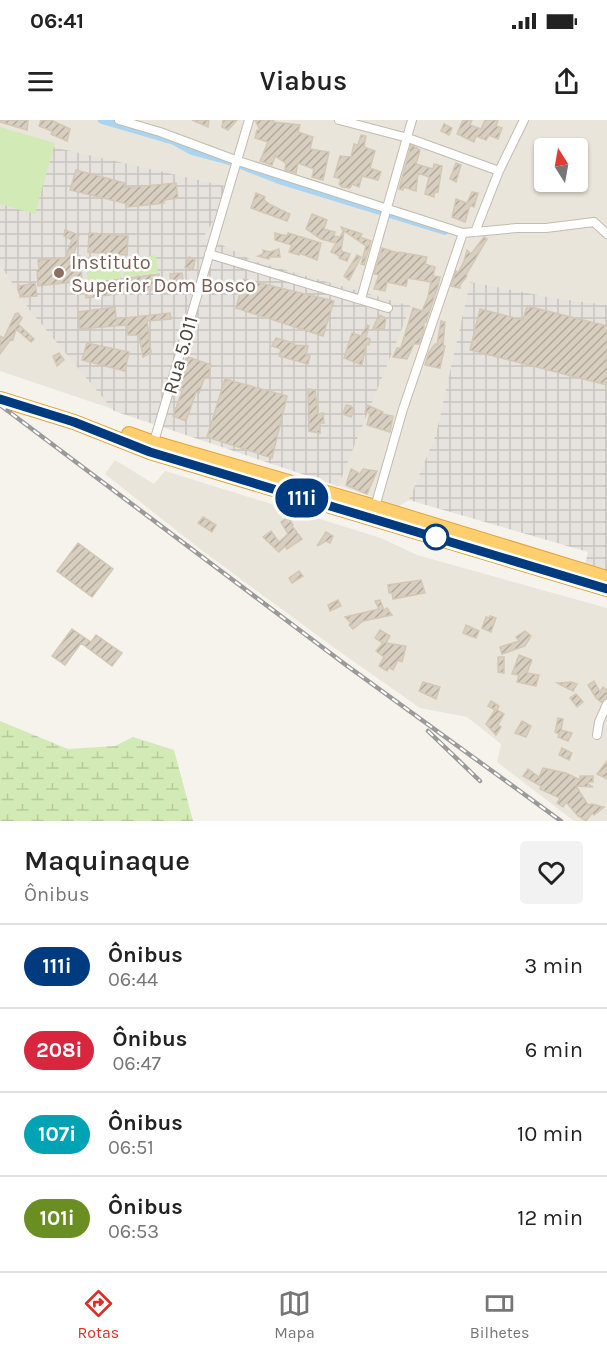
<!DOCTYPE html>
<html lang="pt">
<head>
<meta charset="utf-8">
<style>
	:root { --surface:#fff; --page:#f2f2f2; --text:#222; --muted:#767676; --line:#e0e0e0; --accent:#d93025 }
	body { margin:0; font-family:Karla,sans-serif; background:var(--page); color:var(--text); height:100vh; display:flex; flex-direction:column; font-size:22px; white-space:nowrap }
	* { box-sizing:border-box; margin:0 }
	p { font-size:20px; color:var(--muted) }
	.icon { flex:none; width:33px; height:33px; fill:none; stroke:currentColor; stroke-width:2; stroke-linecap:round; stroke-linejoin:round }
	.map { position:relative; height:701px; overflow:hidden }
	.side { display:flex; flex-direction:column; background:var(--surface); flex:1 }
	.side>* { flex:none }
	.badge { padding:0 12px; border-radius:20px; font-size:21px; line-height:39px }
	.needle { width:39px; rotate:349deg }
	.buttons { position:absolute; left:534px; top:18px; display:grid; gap:12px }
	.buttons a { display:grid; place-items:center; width:54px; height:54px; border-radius:6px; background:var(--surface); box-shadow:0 2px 4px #0004; font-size:30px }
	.map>.badge { position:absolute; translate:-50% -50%; box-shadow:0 0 0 3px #fff }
	.round { display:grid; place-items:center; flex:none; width:63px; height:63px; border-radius:6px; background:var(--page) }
	.overview { display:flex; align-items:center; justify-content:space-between; height:102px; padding:0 24px }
	h1 { font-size:28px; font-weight:600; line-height:45px }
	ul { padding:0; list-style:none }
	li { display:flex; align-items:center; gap:18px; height:84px; padding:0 24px; border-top:2px solid var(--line) }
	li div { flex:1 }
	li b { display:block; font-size:22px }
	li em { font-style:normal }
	li .badge { min-width:66px; font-weight:700; text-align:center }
	.status { display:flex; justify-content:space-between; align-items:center; height:42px; padding:0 30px; background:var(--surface); direction:ltr }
	.status svg { height:16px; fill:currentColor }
	header { display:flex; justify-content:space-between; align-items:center; height:78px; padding:0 24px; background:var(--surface); font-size:27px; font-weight:600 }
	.menu { display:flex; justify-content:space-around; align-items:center; height:84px; border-top:2px solid var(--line); background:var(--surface); font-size:16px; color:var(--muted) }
	.menu a { display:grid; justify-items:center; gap:3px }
	.menu .selected { color:var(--accent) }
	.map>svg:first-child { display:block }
	.residential { fill:#eae5da; fill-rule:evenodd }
	.industrial { fill:url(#industrial-grid) }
	.wetland { fill:url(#wetland-marsh) }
	.garden { fill:#d2eab5 }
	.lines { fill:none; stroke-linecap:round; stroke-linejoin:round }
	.canal { stroke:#a9d4f2; stroke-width:8 }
	.building { fill:url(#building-hatch); stroke:#d3c7b4; stroke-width:1.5 }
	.street-casing { stroke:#c2bbae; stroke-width:10 }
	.highway-casing { stroke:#e0a43c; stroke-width:16 }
	.street { stroke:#fff; stroke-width:8 }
	.highway { stroke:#ffcf6e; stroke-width:14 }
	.rail-casing { stroke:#9a9a9a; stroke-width:4.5 }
	.rail { stroke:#fff; stroke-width:2; stroke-dasharray:7; stroke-linecap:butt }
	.line-casing { stroke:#fff; stroke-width:14 }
	.line { stroke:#003b80; stroke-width:9 }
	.education-dot { fill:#8d6e63; stroke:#fff; stroke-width:2 }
	.stop-dot { fill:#fff; stroke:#003b80; stroke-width:3 }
	.labels { text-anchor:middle; stroke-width:5; stroke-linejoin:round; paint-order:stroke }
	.education-label { font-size:20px; fill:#785e54; stroke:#fff; text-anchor:start }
	.street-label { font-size:20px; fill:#4b4439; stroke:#fff }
</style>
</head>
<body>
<div class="status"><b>06:41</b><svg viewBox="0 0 49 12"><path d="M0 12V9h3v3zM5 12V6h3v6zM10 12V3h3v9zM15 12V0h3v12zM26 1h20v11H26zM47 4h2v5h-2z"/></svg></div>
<header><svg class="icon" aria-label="menu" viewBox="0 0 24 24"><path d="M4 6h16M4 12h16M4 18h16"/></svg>Viabus<svg class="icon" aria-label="share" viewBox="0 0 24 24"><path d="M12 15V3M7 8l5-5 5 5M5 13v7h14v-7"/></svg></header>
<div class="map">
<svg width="607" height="701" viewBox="0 0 607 701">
	<defs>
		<pattern id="industrial-grid" width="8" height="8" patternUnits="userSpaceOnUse" patternTransform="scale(1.5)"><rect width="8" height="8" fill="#e6e2dd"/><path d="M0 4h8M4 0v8" fill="none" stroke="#c7c3be"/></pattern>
		<pattern id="wetland-marsh" width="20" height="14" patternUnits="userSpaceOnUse" patternTransform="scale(1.5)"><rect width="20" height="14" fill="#d2eab5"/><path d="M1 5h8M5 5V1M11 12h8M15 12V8" fill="none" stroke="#b6ca9c"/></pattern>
		<pattern id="building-hatch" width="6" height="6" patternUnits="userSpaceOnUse" patternTransform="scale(1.5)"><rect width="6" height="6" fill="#d8cfc1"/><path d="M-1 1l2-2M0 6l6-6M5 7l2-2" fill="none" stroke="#b1aa9e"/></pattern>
	</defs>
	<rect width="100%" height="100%" fill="#f6f3ec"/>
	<path class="residential" d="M0,0H607V185L554,178L470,162L436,314L409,380L399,386L0,251ZM544,28H578V62H544Z
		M115,340L154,364L165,351L381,418L417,435L607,488V701H574L497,642L501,624L467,597L420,588L336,529L200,429L105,354Z"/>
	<path class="industrial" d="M0,15L234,68L204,116L254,141L411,186L338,366L114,291L29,189L0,144Z
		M470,162L554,178L607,185V452L585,445L588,432L409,380L436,314Z"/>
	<path class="wetland" d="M0,601L68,629L115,626L133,617L174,630L193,701H0Z"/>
	<path class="garden" d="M0,7L55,23L35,94L0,84Z
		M156,135L158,153L124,157L122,140Z
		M119,139L121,158L88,161L86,142Z"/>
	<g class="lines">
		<path class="canal" d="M102,0L174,21L192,31L229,41
			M243,46L282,61L445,111"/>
	</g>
	<path class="building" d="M0,0H28L27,10L0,2Z
		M41,0H51L70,9L67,21L51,14L52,11L39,6Z
		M192,0H209L208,7Z
		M223,0H237L228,10L222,7Z
		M255,0H274L273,2L300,5L298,12L313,17L310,29L329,32L323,60L312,57L314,49L298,43L296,53L285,50L286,43L275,36L272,45L260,41L268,22L255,18L257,10H260Z
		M463,0H472L470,5L481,9L485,0H498L496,6L502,8L498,19L489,15L486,20L476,16L474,22L457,14Z
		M444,4L452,8L449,15L441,11Z
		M361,15L366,16L364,27L375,31L370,48L381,52L378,60L362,56L359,67L352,64L350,68L342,67L339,64L341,59L334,57L340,36L351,37L354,24L358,25Z
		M411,25L420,30L416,44L433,49L434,44L442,46L438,72L434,73V77L425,74L429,57L418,53L416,71L403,67V70L399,69Z
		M456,43L461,45L456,62L450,59Z
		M76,50L125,63L124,68L176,63L178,78L164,80V83L128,87V84L70,70Z
		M472,72L478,73L474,87L470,85L465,102L452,97L456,79L467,83Z
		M256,73L265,77L264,80L271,85L290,94L287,101L251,88Z
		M312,94L327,100L324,109L335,112L334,116L340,117L343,111L341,107L362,114L360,117L371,121L364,145L361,144L366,126L344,111L341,131L350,134L347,141L339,138L340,136L331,132L336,123L321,119L306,109Z
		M65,110L79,115L73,137L80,136L82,161L38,166L37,150L39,149L38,140L65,138L72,120L64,116Z
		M89,113L128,116L127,135L88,132Z
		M275,113L287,116L288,113L321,123L317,140L299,133V135L289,132L292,125L275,120Z
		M484,117L487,119L466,155L467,156L460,165V168L451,166L456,151L458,153L464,141L467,130L471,134Z
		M382,128L398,133L399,132L427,137L425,144L435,147L433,156L440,157L438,166L426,202H424V209L419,224H414L407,239L393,237L397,228H401L402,224L413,188L422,191L428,177L431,162L408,158L406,166L387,162L385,171L374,169L379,155L374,154Z
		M279,129L280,137H269V139L258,136L263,134V130L270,132Z
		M357,135L361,137L349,160L344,156Z
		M189,137L195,140L193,150L185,147Z
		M182,153L183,160L171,161L170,154Z
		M159,154L157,169L86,178L84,164Z
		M244,159L334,181L323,216L236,188Z
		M35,163L37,176L22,177L23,173L20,177L18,166Z
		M527,186L607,206V265L470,230L480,189L523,200Z
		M115,187L116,199L170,193L171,199L147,201L151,232L143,237L139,215H128L127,205L80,209L78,192Z
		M18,193L22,198L18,204L34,219L31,222L16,209L13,220L11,219L0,234V216L4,218L15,194Z
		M379,195L386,198L384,209L373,208Z
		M441,201L445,202L443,226H445L440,248L425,245L429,232L435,224L437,225Z
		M367,205L369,206L366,217L370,219L369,225L366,224L362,245L344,238L352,213L361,216Z
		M276,218L294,223V225L308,226L306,235L310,236L308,244L279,236L281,229L272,226Z
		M87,223L129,232L125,251L82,240Z
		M59,233L64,240L57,246L53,236Z
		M188,237L211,245L208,258L205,256L199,273L196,272L186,301L173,296L183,269L179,268Z
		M225,259L287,276L272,338L207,317Z
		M308,269L315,270L318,294L323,293L324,303H320V313L309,311Z
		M346,285L351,286L354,290L351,297L343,294Z
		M367,285L383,292L382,294L393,296L390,312L367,305L370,293L365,292Z
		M351,349L360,354L363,349L377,351L367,374L346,365Z
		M203,397L216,405L212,412L198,403Z
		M288,397L293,405L292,406L302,419L287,429L285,426L279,432L263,417L271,411L279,422L288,414L281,402Z
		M326,412L333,416L330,423L326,421L317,426Z
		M78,423L113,449L92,477L57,451Z
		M299,451L303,456L292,463L289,458Z
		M421,460L425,473L393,479L392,473H389L388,465Z
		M338,480L341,486L330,491L328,485Z
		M380,480L384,490L387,488L392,495L363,501L353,509L349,505L351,503L345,497L379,489L375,481Z
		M490,496L496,498L491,512L482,508L486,497L489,498Z
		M466,505L479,511L476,518L463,513Z
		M72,509L91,522L96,515L122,533L112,546L81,523L65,545L52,536Z
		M380,510L390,516L386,523L406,526L402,542L398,540L393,550L389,547L387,551L379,546L384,537L376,531L383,523L375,518Z
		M525,511L531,516L525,526L502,534L500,527L519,521L516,517Z
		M519,535L532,540L527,553L539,555L536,566L517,562L519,555L512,554Z
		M498,537H504V553L498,552Z
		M594,561L600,572L603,567L607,570V578L601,582L596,578L588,565Z
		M423,562L440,567L436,579L419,571Z
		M571,562L577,564L573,571L557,563Z
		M576,574L583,582L577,587L570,578Z
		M491,581L499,586L497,590L504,594L498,605L501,607L496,615L486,604L495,590L488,586Z
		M558,598L563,599L561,610L572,613L568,621L558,617L559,614L555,612Z
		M522,601L531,606L526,617L515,613Z
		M562,628L572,633L569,640L559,635Z
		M607,641V659L597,654Z
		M543,648L566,653L580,660V656H593V662H588V664L593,667L576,666L588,685L592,684L604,687L594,695L592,693L586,701L578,696L566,682L563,687L557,683L560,678L540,669L541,666L523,656L528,649L539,657Z"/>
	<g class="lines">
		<defs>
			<path id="street" d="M119,0L160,12L238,41L463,113L517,108H546L594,102L607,114
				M339,0L408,18L499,51
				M475,112L499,51L524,0
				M209,134L388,188
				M361,179L412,0
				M153,325L249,0
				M375,387L403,289L463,113
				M597,615L599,602L607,584"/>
			<path id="highway" d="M0,279L74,302L150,332L607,469
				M129,314L154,323L375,387L607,458"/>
		</defs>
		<use href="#street" class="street-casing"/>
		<use href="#highway" class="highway-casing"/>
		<use href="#street" class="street"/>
		<use href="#highway" class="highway"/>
		<defs>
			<path id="rail" d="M0,285L346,545L561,701
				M428,611L480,661"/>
		</defs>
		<use href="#rail" class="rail-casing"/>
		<use href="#rail" class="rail"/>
	</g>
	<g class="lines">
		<defs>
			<path id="line" d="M0,279L74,302L150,332L607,469"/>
		</defs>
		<use href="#line" class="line-casing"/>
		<use href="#line" class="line"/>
	</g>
	<circle class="education-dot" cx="59" cy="153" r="6"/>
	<circle class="stop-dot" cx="436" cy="417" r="12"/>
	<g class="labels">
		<g class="education-label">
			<text x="71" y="149">Instituto<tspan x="71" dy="23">Superior Dom Bosco</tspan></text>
		</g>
		<g class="street-label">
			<text transform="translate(180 235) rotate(-74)" y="7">Rua 5.011</text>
		</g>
	</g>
</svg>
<div class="buttons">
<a><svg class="needle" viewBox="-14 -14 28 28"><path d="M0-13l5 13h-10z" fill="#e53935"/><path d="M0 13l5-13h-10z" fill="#767676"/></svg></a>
</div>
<b class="badge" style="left:302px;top:378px;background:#003b80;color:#fff">111i</b>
</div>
<section class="side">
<div class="overview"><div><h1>Maquinaque</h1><p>Ônibus</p></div><a class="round"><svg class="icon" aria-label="heart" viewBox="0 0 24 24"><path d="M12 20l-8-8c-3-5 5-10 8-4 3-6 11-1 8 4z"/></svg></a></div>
<ul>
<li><span class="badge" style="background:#003b80;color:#fff">111i</span><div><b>Ônibus</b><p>06:44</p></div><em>3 min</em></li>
<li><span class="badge" style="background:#d7263d;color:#fff">208i</span><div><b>Ônibus</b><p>06:47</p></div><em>6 min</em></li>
<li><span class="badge" style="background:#00a3b4;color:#fff">107i</span><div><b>Ônibus</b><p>06:51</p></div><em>10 min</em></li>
<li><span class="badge" style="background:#6b8e23;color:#fff">101i</span><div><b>Ônibus</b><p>06:53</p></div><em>12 min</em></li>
</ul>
</section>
<nav class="menu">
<a class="selected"><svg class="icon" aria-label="directions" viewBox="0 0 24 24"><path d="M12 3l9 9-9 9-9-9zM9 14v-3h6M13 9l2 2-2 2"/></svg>Rotas</a>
<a><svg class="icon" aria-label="map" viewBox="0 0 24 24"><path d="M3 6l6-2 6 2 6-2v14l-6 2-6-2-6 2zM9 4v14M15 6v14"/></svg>Mapa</a>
<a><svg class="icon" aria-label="tickets" viewBox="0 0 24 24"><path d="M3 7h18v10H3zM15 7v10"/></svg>Bilhetes</a>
</nav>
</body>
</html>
